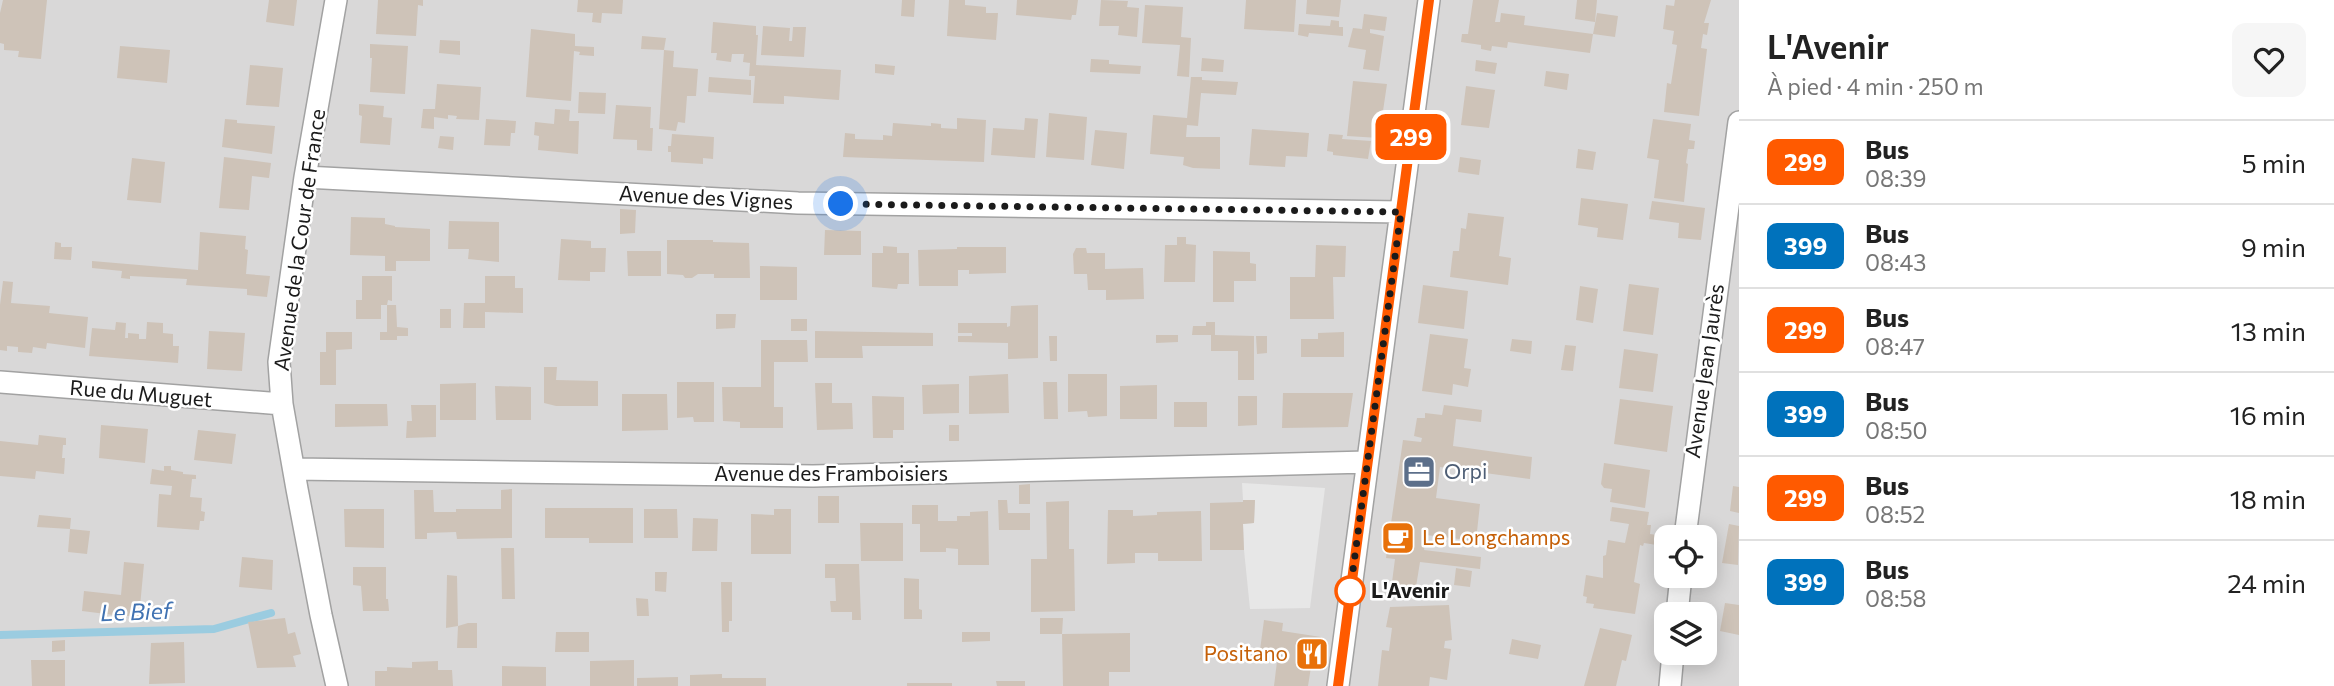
<!DOCTYPE html>
<html lang="fr">
<head>
<meta charset="utf-8">
<style>
	:root { --surface:#fff; --page:#f6f6f6; --text:#222; --muted:#767676; --line:#e0e0e0 }
	body { margin:0; font-family:Commissioner,sans-serif; background:var(--page); color:var(--text); height:100vh; display:flex; flex-direction:column; font-size:26px; white-space:nowrap }
	* { box-sizing:border-box; margin:0 }
	p { font-size:23px; color:var(--muted) }
	.icon { flex:none; width:38px; height:38px; fill:none; stroke:currentColor; stroke-width:2; stroke-linecap:round; stroke-linejoin:round }
	.map { position:relative; flex:1; overflow:hidden }
	.side { display:flex; flex-direction:column; background:var(--surface); width:595px }
	.side>* { flex:none }
	.badge { padding:0 14px; border-radius:10px; font-size:24px; line-height:46px }
	.buttons { position:absolute; left:1654px; top:525px; display:grid; gap:14px }
	.buttons a { display:grid; place-items:center; width:63px; height:63px; border-radius:14px; background:var(--surface); box-shadow:0 4px 18px #0003; font-size:35px }
	.you { position:absolute; width:35px; height:35px; margin:-18px; border:5px solid #fff; border-radius:50%; background:#1a73e8; box-shadow:0 0 0 10px #1a73e833 }
	.map>.badge { position:absolute; translate:-50% -50%; box-shadow:0 0 0 4px #fff }
	.round { display:grid; place-items:center; flex:none; width:74px; height:74px; border-radius:14px; background:var(--page) }
	.head { display:flex; align-items:center; justify-content:space-between; height:119px; padding:0 28px }
	h1 { font-size:33px; font-weight:600; line-height:52px }
	ul { padding:0; list-style:none }
	li { display:flex; align-items:center; gap:21px; height:84px; padding:0 28px; border-top:2px solid var(--line) }
	li div { flex:1 }
	li b { display:block; font-size:26px }
	li em { font-style:normal }
	li .badge { min-width:77px; font-weight:700; text-align:center }
	main { display:flex; flex:1; min-height:0 }
	.map>svg:first-child { display:block }
	.residential { fill:#d9d8d8; fill-rule:evenodd }
	.parking { fill:#e7e7e7 }
	.lines { fill:none; stroke-linecap:round; stroke-linejoin:round }
	.stream { stroke:#9bcce0; stroke-width:8 }
	.building { fill:#cec3b8 }
	.street-casing { stroke:#a2a2a2; stroke-width:24 }
	.street { stroke:#fff; stroke-width:21 }
	.line-casing { stroke:#fff; stroke-width:16 }
	.line { stroke:#ff5a00; stroke-width:10 }
	.walk { stroke:#1b1b1b; stroke-width:7; stroke-dasharray:0 12.6 }
	.stop-dot { fill:#fff; stroke:#ff5a00; stroke-width:3.5 }
	.labels { text-anchor:middle; stroke-width:5; stroke-linejoin:round; paint-order:stroke }
	.street-label { font-size:21px; fill:#1b1b1b; stroke:#fff }
	.service-label { font-size:21px; fill:#4e5e75; stroke:#fff; text-anchor:start }
	.food-label { font-size:21px; fill:#c56008; stroke:#fff; text-anchor:start }
	.stop-label { font-size:21px; font-weight:bold; fill:#1b1b1b; stroke:#fff; text-anchor:start }
	.water-label { font-size:23px; font-style:italic; fill:#4072b2; stroke:#fff }
</style>
</head>
<body>
<main>
<div class="map">
<svg width="1739" height="686" viewBox="0 0 1739 686">
	<rect width="100%" height="100%" fill="#eeeadf"/>
	<path class="residential" d="M0,0H1739V686H0ZM1666,537H1704V576H1666ZM1666,614H1704V653H1666Z"/>
	<path class="parking" d="M1242,483L1325,488L1310,608L1250,609L1244,550L1243,524L1254,523L1255,500H1243Z"/>
	<g class="lines">
		<path class="stream" d="M0,635L214,629L271,613"/>
	</g>
	<path class="building" d="M3,0H47L41,59L18,57L19,51L4,50V44L0,43V13Z
		M269,0H297L294,26L266,22Z
		M378,0H423V6L418,5L416,36L376,34Z
		M578,0H623L622,14L602,13L601,23L592,22L593,13L577,12Z
		M902,0H915L914,17L901,16Z
		M949,0H965V5L986,7V13H998L996,40L947,36Z
		M1017,0H1078L1076,15H1072L1071,20L1016,15Z
		M1101,0L1128,1L1127,7L1139,8L1137,37L1118,35L1119,26H1099Z
		M1246,0H1296L1294,32L1244,29Z
		M1307,0H1341L1339,17L1306,14Z
		M1473,0H1499L1495,22H1500L1501,13L1525,16L1524,25L1593,34L1597,13L1618,16L1615,37L1593,34L1590,53L1508,42L1507,48L1492,46L1491,51L1481,49V45L1461,42L1462,34H1468Z
		M1577,0H1597L1595,22L1575,19Z
		M1675,0H1711L1704,23H1709L1707,35L1703,34L1701,48L1707,49L1699,116L1664,112L1667,83L1671,84L1677,45L1672,44L1674,31L1663,29L1666,5L1674,6Z
		M1145,5L1183,7L1181,37L1191,38L1189,77L1177,76L1180,45L1142,43Z
		M1364,14L1387,17L1385,31L1370,29V33L1384,36L1379,71L1363,69L1366,50L1348,47L1353,28L1362,29Z
		M1331,20L1339,21V27H1343V36L1309,33L1308,37L1298,35L1299,24L1330,26Z
		M713,22L756,26V35H758L756,65L841,70L839,100L784,96V104L753,103L755,76H749L750,63L743,62L744,54H732L731,62L716,60L717,53H711Z
		M763,26L790,28L789,41H792L793,27H806L804,57L761,55Z
		M531,29L575,34V46L594,47V56L579,55L580,52L574,51L571,101L526,97Z
		M642,36L666,38L664,50L674,51L673,67L698,69L696,96H687L685,123L678,122L676,131L659,129L664,50L641,49Z
		M440,40L460,41V55L439,53Z
		M370,44L408,46L405,94L370,92L372,58H370Z
		M120,46L170,50L167,83L117,78Z
		M1202,58L1224,60L1223,72L1201,71Z
		M1091,59L1109,60V64L1141,66L1140,74L1090,72Z
		M1476,60L1497,63L1495,74L1475,71Z
		M875,64L895,66L894,75L875,73Z
		M250,65L283,68L279,107L246,105Z
		M1546,71L1569,74L1567,90L1544,86Z
		M709,77L751,80V95L708,92Z
		M1191,77H1202V80L1238,82L1236,95L1201,93L1198,126L1187,125L1186,137H1220V169L1193,168L1183,165L1184,157L1150,154L1153,115L1187,118Z
		M1353,81L1387,84L1379,138L1347,136Z
		M437,84L481,87L479,120L456,119L457,116L448,115V119L434,117V129L421,128L423,109H435Z
		M1466,86L1495,90L1489,128L1461,125Z
		M579,92L606,93L605,114L578,113Z
		M359,104L384,106L383,117L392,118L390,145L360,143L362,116L359,115Z
		M616,105L651,107L650,128H653L652,151L637,150V140L613,139Z
		M555,109L570,110L569,121H579L578,154L538,150L539,136L534,135L535,122L554,124Z
		M1049,113L1087,117L1084,160L1046,157Z
		M957,118L986,120L984,162L843,157L845,133L855,134V139L883,140V135L892,136L893,123L931,126V123L941,124V128L957,129Z
		M1025,118L1038,119L1035,158L991,155L993,128L1024,130Z
		M225,119L237,120V123L275,126L272,154L222,147Z
		M486,119L516,121L515,133H511L510,146L484,145Z
		M1653,119L1691,124L1689,140L1695,141L1694,149H1688L1686,163L1688,164L1684,202L1654,198L1659,160L1647,158Z
		M1252,129L1309,133L1307,157L1286,156L1285,167L1249,165Z
		M1095,130L1127,133L1124,169L1091,165Z
		M672,134L714,137L713,159L703,158V164L671,162V152H668V146H671Z
		M1329,134L1343,135L1342,139L1371,141L1368,159L1333,155V152L1327,151Z
		M440,136L454,137L453,150L438,148Z
		M1578,149L1596,152L1593,170L1576,168Z
		M224,157L271,163L269,178L252,176L249,210L219,208Z
		M1460,157L1481,160L1479,175L1458,172Z
		M132,158L165,162L161,203L127,200Z
		M1581,198L1628,204L1623,240L1597,237L1598,228L1578,225Z
		M1652,201L1705,208L1701,240L1678,238L1679,223L1649,219Z
		M620,209L636,210L635,233L620,234Z
		M1468,213L1504,217L1499,256L1511,258L1508,285L1450,277L1453,251H1459L1461,228L1466,229Z
		M351,217L385,218V224L395,226V227L430,229V261H396V271H385V256L350,255Z
		M449,221L499,222V262L468,259L469,249H448Z
		M825,230L861,231V255H824Z
		M200,232L246,236L245,249L248,250L246,274L270,276L267,297L247,295V289L186,285L187,279L130,276V279L121,278L122,271L92,268V261L198,270Z
		M1177,237H1186V244L1196,245L1195,282H1164L1165,245H1177Z
		M561,239L591,241V248H606L605,272H590V281L558,280Z
		M667,240H713V242L749,243L750,278H714V274H698L692,278H685L683,275L667,274Z
		M55,242L61,243V247H72L71,260L54,259Z
		M1316,245L1346,246L1345,277H1333L1334,319H1290V277H1315Z
		M883,246L897,247V253H909V284H898L897,289L872,287V253H883Z
		M957,247H1006V273L969,274V270H958V286H919L918,250L957,249Z
		M1076,248H1086L1087,253H1105V269L1143,268L1144,299L1106,300V290H1088L1087,274H1074L1073,254Z
		M627,251H661V276H628Z
		M1213,251L1250,252V263L1256,264V281H1234V302H1213Z
		M760,266L797,267V300H760Z
		M362,276H392V301L388,300L387,305H381V319H356V300H362Z
		M485,276H515V288H523V313L485,312V328H463L464,303H485Z
		M3,281L13,282L11,303L50,306L49,313L88,317L85,348L47,343L46,349L33,347L32,353L18,352V347L7,346V351L0,350V305Z
		M1629,284L1659,288L1653,335L1623,331Z
		M1423,285L1468,291L1464,329L1418,323Z
		M1580,286L1598,289L1593,323L1576,320Z
		M387,305H396L397,327L408,328V336H397V340H380V332H387Z
		M1038,305V358L1008,359V343L958,342V336H972V333H958V323H1007V327L1010,326L1011,306Z
		M440,309H451V328H440Z
		M716,314H736L735,328L716,329Z
		M791,319H807V331H791Z
		M116,322L126,323L125,338H128V333L139,334V339H146L147,322L163,323V333L173,334V346H179L178,363L89,356L92,328L115,330Z
		M1206,322H1215V335L1254,336V380H1238V351H1211V335H1192L1193,326H1206Z
		M209,331L245,333L242,371L207,369Z
		M815,331L933,333V346H862L863,358H815Z
		M326,332H352V349L336,350V385H320V352H326Z
		M1344,332V357H1301V339H1318V333Z
		M1430,334L1468,339L1464,368L1471,369L1468,387L1453,384L1452,395L1422,391Z
		M1156,335H1178V342L1156,343Z
		M1049,336H1057V361H1050Z
		M1256,336H1267V353L1257,354Z
		M1512,339L1532,341L1531,354L1510,351Z
		M761,340H807L808,362H774V407H783V428H740V422L723,421L722,387H761Z
		M1565,345L1576,346L1573,371L1561,370Z
		M1624,349L1658,354L1653,392L1619,388Z
		M544,367H557L556,380L598,381V406H556L544,403Z
		M1008,374L1009,413L969,414V376Z
		M1068,374H1107V416L1088,417L1087,411L1068,412Z
		M677,382H714V422H694L693,417L677,418Z
		M1043,382H1057L1058,419H1044Z
		M476,383V420H440V384Z
		M815,383H832V403H852L853,429L817,430Z
		M959,384V413L923,414L922,385Z
		M1157,385V419H1120V386Z
		M495,386L531,387V420H496Z
		M1283,393H1353L1348,427L1282,428Z
		M622,394H667L668,430L622,431Z
		M872,396L904,397V430H893V438H873Z
		M1238,396H1257V425L1238,426Z
		M1620,399L1673,406L1667,452L1614,444Z
		M1174,402H1207V427H1174Z
		M335,404H387L388,426L335,427Z
		M411,405H436V437L406,438L407,421H412Z
		M1444,405L1482,410L1481,422L1456,419L1453,446L1532,457L1530,479L1440,467L1436,498L1480,504L1476,541L1426,535L1424,550L1481,557L1480,569L1420,562L1415,593L1391,590L1395,559L1386,558L1403,440L1421,442L1422,438L1414,436L1417,418H1425V413L1442,415Z
		M101,425L148,429L145,463L99,458Z
		M949,425H959V441H949Z
		M198,430L236,434L232,464L194,460Z
		M39,435L66,438V445H63L62,458H65L64,474L36,471L35,479L0,476V441L38,445Z
		M1604,463L1650,470L1645,508L1610,502L1612,489L1604,488L1601,484Z
		M164,466H171V470L183,472V474L196,475V479H192L190,497L202,498L201,511L205,512L204,521H200L199,530L157,527L159,494L171,495L172,486L150,484L152,469L164,471Z
		M1030,484V504H1019V485Z
		M1733,486L1739,487V513L1730,511Z
		M512,489V538L457,539L456,532L427,533V539H415L414,490H433L434,512H456V509H501V490Z
		M818,496H839V523H818Z
		M998,500H1007L1008,513H1030V530H999Z
		M1243,500H1255L1254,523L1243,524L1244,550H1210V503L1243,502Z
		M1069,501V549H1074L1075,611L1031,612V559H1047L1046,502Z
		M912,505H938V521H957V516H970V512L988,511L989,565H958V549L946,548V552H920V524H912Z
		M1612,507L1649,512L1647,525H1651L1650,534L1664,536L1663,546L1644,543L1643,546L1640,545L1634,582L1640,584L1635,614L1593,608L1594,604L1586,603L1587,597L1583,596L1586,575L1603,578V556L1606,555L1608,540L1625,543L1629,524L1610,521Z
		M545,508H633V543H589V538H545Z
		M344,509H384V548L345,547Z
		M644,509H677L678,538H644Z
		M774,509H791V554H751V514L774,515Z
		M1108,510H1133V516L1157,515V512L1201,511L1202,561H1158V553H1135V563L1107,564Z
		M39,515L71,518L70,529L37,527Z
		M693,518L718,519L717,551H692Z
		M860,523H903V561H861Z
		M1729,524L1739,526L1738,565L1722,563Z
		M70,529L90,531L87,554L68,552Z
		M501,548H514L515,599H502Z
		M242,557L273,560L272,590L239,587Z
		M124,562L144,564L139,617L121,615V622L113,621L114,615L82,611L84,591L121,595Z
		M825,564H859L861,620H852V612H831L830,601H836L835,578H825Z
		M353,567H386V599H388L389,611H363L361,586L353,585Z
		M1456,568L1472,571L1470,587L1454,585Z
		M655,572H667L666,592L655,591Z
		M447,575L457,576L458,626L446,628Z
		M904,578L919,579V609L922,610V619H904Z
		M721,582H732V621H729V632H722Z
		M636,598L648,599L649,616H637Z
		M1725,603L1739,605V635L1720,631Z
		M1449,605L1452,640L1445,641L1444,648L1451,649L1447,680L1430,677L1429,686H1378L1382,650L1389,651L1392,628L1386,627L1390,607Z
		M285,618L288,634L295,632L301,654L293,656L296,667L257,668L248,622Z
		M1040,618H1063L1062,634H1040Z
		M1264,620L1283,623L1282,631L1321,637L1317,668L1311,667L1308,686H1274L1278,653L1260,650Z
		M468,623H477V648H457L458,626Z
		M1600,628L1632,635L1626,661L1622,660L1616,686H1584Z
		M556,632H589V652H555Z
		M962,632H990V641L962,642Z
		M1130,633V672H1109V686H1063L1062,634Z
		M1512,639L1541,645L1538,659L1509,654Z
		M65,640V651L52,652V641Z
		M184,642L185,683L149,684L151,643Z
		M31,660H65V686H32Z
		M634,660V686H590V661Z
		M438,661V670H452L453,686H375V671H387V667L412,668V662Z
		M502,666L546,667V686H502Z
		M722,674V678H766V686H690V675Z
		M678,677V686H637V678Z
		M996,681H1025V686H997Z
		M907,683H952V686H907Z"/>
	<g class="lines">
		<defs>
			<path id="street" d="M336,0L305,177L279,362L282,404L297,489L321,615L337,686
				M305,177L798,203L1401,212
				M0,382L282,404
				M294,469L813,476L1367,462
				M1685,537L1739,122
				M1677,614L1681,576
				M1338,686L1429,0
				M1670,686L1673,653"/>
		</defs>
		<use href="#street" class="street-casing"/>
		<use href="#street" class="street"/>
	</g>
	<g class="lines">
		<defs>
			<path id="line" d="M1338,686L1429,0"/>
		</defs>
		<use href="#line" class="line-casing"/>
		<use href="#line" class="line"/>
		<path class="walk" d="M841,204L1401,212L1349,600L1350,591"/>
	</g>
	<defs>
		<symbol id="office-square" viewBox="-11 -11 22 22"><rect x="-9" y="-9" width="18" height="18" rx="4" fill="#5c6f8a" stroke="#fff"/><path d="M-6-3h4V-5.5h4V-3h4V5H-6ZM-1-4.5V-3h2v-1.5ZM-6 0V1H6V0Z" fill="#fff"/></symbol>
		<symbol id="cafe-square" viewBox="-11 -11 22 22"><rect x="-9" y="-9" width="18" height="18" rx="4" fill="#e8710a" stroke="#fff"/><path d="M-5.5-4.5H6V0H3Q3 3.5 0 3.5H-2.5Q-5.5 3.5-5.5 0ZM3-3.2v2h1.7v-2ZM-6 4.5H4V6H-6Z" fill="#fff"/></symbol>
		<symbol id="restaurant-square" viewBox="-11 -11 22 22"><rect x="-9" y="-9" width="18" height="18" rx="4" fill="#e8710a" stroke="#fff"/><path d="M-5-6h1v4h1v-4h1v4h1v-4h1v5L-1.5 .5V6h-2V.5L-5-1ZM5-6V6H3V1.5H1.5Q1.5-4 5-6Z" fill="#fff"/></symbol>
	</defs>
	<g fill-rule="evenodd">
		<use href="#office-square" x="1400" y="453" width="38" height="38"/>
		<use href="#cafe-square" x="1379" y="519" width="38" height="38"/>
		<use href="#restaurant-square" x="1293" y="635" width="38" height="38"/>
	</g>
	<circle class="stop-dot" cx="1350" cy="591" r="14"/>
	<g class="labels">
		<g class="street-label">
			<text transform="translate(706 198) rotate(3)" y="7">Avenue des Vignes</text>
			<text transform="translate(300 240) rotate(-82)" y="7">Avenue de la Cour de France</text>
			<text transform="translate(1705 371) rotate(-82)" y="7">Avenue Jean Jaurès</text>
			<text transform="translate(141 394) rotate(5)" y="7">Rue du Muguet</text>
			<text x="831" y="481">Avenue des Framboisiers</text>
		</g>
		<g class="service-label">
			<text x="1444" y="479">Orpi</text>
		</g>
		<g class="food-label">
			<text x="1422" y="545">Le Longchamps</text>
			<text x="1288" y="661" text-anchor="end">Positano</text>
		</g>
		<g class="stop-label">
			<text x="1371" y="598">L'Avenir</text>
		</g>
		<g class="water-label">
			<text transform="translate(136 612) rotate(-2)" y="8">Le Bief</text>
		</g>
	</g>
</svg>
<div class="buttons">
<a><svg class="icon" aria-label="locate" viewBox="0 0 24 24"><circle cx="12" cy="12" r="6"/><path d="M12 2v4M12 18v4M2 12h4M18 12h4"/></svg></a>
<a><svg class="icon" aria-label="layers" viewBox="0 0 24 24"><path d="M12 4l9 5-9 5-9-5zM3 14l9 5 9-5"/></svg></a>
</div>
<div class="you" style="left:841px;top:204px"></div>
<b class="badge" style="left:1411px;top:137px;background:#ff5a00;color:#fff">299</b>
</div>
<section class="side">
<div class="head"><div><h1>L'Avenir</h1><p>À pied · 4 min · 250 m</p></div><a class="round"><svg class="icon" aria-label="heart" viewBox="0 0 24 24"><path d="M12 20l-8-8c-3-5 5-10 8-4 3-6 11-1 8 4z"/></svg></a></div>
<ul>
<li><span class="badge" style="background:#ff5a00;color:#fff">299</span><div><b>Bus</b><p>08:39</p></div><em>5 min</em></li>
<li><span class="badge" style="background:#0072bc;color:#fff">399</span><div><b>Bus</b><p>08:43</p></div><em>9 min</em></li>
<li><span class="badge" style="background:#ff5a00;color:#fff">299</span><div><b>Bus</b><p>08:47</p></div><em>13 min</em></li>
<li><span class="badge" style="background:#0072bc;color:#fff">399</span><div><b>Bus</b><p>08:50</p></div><em>16 min</em></li>
<li><span class="badge" style="background:#ff5a00;color:#fff">299</span><div><b>Bus</b><p>08:52</p></div><em>18 min</em></li>
<li><span class="badge" style="background:#0072bc;color:#fff">399</span><div><b>Bus</b><p>08:58</p></div><em>24 min</em></li>
</ul>
</section>
</main>
</body>
</html>
